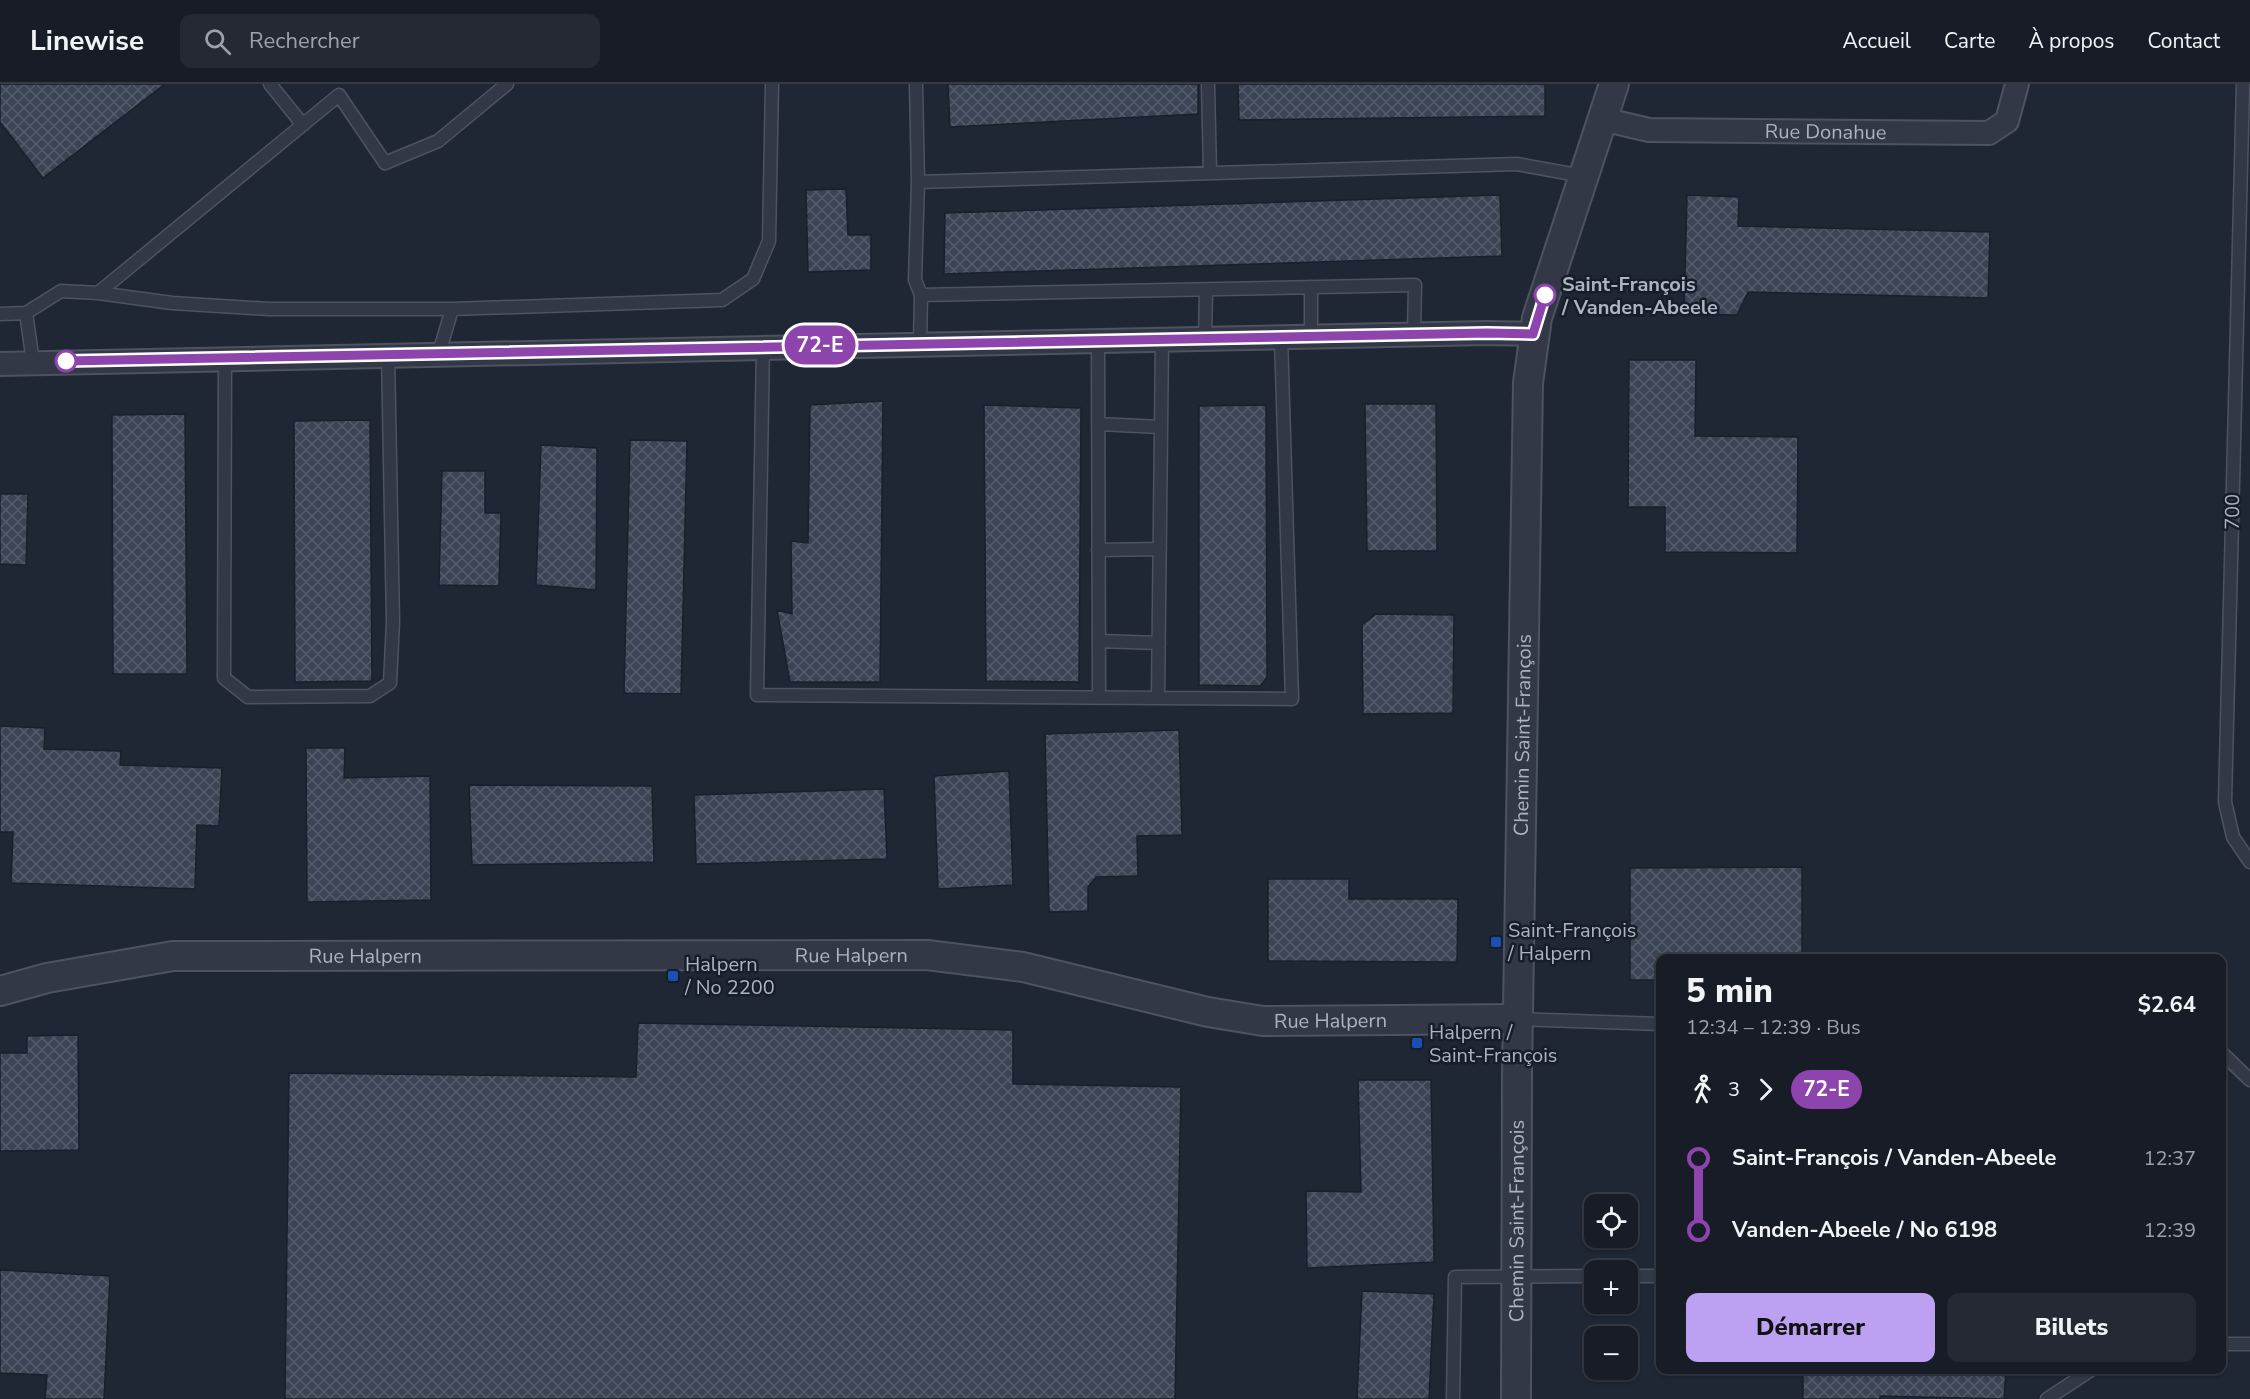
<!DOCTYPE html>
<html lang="fr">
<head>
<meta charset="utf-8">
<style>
	:root { --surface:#171c27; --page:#242933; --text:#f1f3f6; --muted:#9ea1a7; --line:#363a44; --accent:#bca0f2 }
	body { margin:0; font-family:"Nunito Sans",sans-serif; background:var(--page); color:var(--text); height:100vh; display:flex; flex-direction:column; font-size:22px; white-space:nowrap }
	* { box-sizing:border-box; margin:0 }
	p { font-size:20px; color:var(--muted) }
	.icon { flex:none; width:33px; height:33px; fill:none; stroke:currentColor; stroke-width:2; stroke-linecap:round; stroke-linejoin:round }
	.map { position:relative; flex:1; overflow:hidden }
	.side { position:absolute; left:1656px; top:870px; width:570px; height:420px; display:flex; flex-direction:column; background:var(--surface); border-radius:12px; box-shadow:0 2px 4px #0004,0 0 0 2px var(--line) }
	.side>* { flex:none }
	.badge { padding:0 12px; border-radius:20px; font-size:21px; line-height:39px }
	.buttons { position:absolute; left:1584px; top:1110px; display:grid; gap:12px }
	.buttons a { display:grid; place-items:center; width:54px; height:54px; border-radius:12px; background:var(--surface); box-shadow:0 2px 4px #0004,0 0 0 2px var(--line); font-size:30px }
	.map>.badge { position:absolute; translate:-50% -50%; box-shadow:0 0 0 3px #fff }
	.legs { display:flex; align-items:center; gap:9px; height:66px; padding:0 30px; font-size:20px }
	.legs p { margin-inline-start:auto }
	.summary { display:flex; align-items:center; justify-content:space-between; height:102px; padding:0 30px }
	h1 { font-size:33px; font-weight:800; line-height:45px }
	.action { display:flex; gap:12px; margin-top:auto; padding:12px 30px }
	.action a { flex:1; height:69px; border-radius:12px; background:var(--accent); color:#111; font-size:24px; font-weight:800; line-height:69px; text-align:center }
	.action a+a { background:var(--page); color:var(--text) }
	ul { padding:0 30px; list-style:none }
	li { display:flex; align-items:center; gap:21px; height:72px; font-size:22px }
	li i { display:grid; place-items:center; width:9px; height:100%; margin:0 8px; background:currentColor }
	li i::after { content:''; width:15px; height:15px; margin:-8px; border:4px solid; border-radius:50%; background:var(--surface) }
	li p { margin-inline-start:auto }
	li:first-child i { background:linear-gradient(#0000 50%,currentColor 0) }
	li:last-child i { background:linear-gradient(currentColor 50%,#0000 0) }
	header { display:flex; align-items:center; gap:36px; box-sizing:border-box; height:84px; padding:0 30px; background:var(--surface); border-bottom:2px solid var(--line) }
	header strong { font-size:28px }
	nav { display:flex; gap:33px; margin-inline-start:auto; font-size:21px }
	.search { width:420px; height:54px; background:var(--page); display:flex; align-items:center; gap:15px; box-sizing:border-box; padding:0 21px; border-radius:12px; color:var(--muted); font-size:22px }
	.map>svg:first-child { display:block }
	.building { fill:url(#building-cross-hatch); stroke:#1a202b; stroke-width:1.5 }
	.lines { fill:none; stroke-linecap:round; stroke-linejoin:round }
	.service-casing { stroke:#4d5361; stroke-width:15 }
	.minor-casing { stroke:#4d5361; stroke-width:26 }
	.tertiary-casing { stroke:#4d5361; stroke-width:32 }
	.service { stroke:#323845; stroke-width:12 }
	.minor { stroke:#323845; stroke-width:22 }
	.tertiary { stroke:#323845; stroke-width:28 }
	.line-1-casing { stroke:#fff; stroke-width:14 }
	.line-1 { stroke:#8e44ad; stroke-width:9 }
	.stop-1-dot { fill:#fff; stroke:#8e44ad; stroke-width:3 }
	.transit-dot { fill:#1a4fb4; stroke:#181e29; stroke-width:2 }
	.labels { text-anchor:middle; stroke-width:5; stroke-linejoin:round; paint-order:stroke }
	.street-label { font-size:20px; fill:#acb3c3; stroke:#181e29 }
	.stop-label { font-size:20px; font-weight:bold; fill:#acb3c3; stroke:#181e29; text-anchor:start }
	.poi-label { font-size:20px; fill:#acb3c3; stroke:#181e29; text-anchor:start }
</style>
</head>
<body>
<header>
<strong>Linewise</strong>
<div class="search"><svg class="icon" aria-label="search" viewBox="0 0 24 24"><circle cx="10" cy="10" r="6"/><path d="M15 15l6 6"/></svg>Rechercher</div>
<nav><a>Accueil</a><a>Carte</a><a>À propos</a><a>Contact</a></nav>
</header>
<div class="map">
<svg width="2250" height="1315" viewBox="0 0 2250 1315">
	<defs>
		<pattern id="building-cross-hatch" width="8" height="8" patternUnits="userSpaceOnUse" patternTransform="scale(1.5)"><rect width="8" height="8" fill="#3b4455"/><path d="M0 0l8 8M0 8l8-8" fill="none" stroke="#555d6c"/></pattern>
	</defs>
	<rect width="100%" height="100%" fill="#1f2634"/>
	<path class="building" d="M0,0H165L43,94L0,38Z
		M948,0H1198V30L950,43Z
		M1238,0H1545V32L1239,36Z
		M846,105L848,151H871V186L808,188L806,106Z
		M1500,111L1502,172L944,190L945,129Z
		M1687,111L1739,113L1738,142L1990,148L1988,214L1748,208L1737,231L1684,230Z
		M1629,276H1696L1695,352L1798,353L1797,469L1665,468V423H1628Z
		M883,317L880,598H790L777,526L792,530L791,457L808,459L810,321Z
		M1365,320H1436L1437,467H1367Z
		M984,321L1081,324L1079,598L986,597Z
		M1266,321L1267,593L1260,602L1199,601V322Z
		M185,330L187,590H113L112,331Z
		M370,336L372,597L295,598L294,337Z
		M630,356L687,357L681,610L624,609Z
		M541,361L597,364L596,506L536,501Z
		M442,387H485V429H501L499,502L439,501Z
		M0,410H28L26,481L0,480Z
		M1376,530L1454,531L1453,629L1363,630L1362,541Z
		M0,642L45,644L44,665L121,667L120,681L222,684L219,742L197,741L195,805L11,799L13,748H0Z
		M1179,646L1182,751L1137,752L1138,792L1096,793L1088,803V827L1049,828L1045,650Z
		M306,664H345L344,694L430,692L431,816L307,818Z
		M1009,687L1013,801L938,805L934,692Z
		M469,701L652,702L654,778L472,781Z
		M884,705L887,775L696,780L694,711Z
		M1802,783V874H1660V896H1630V784Z
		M1268,795H1349V815H1458L1457,878L1268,877Z
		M638,939L1013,946V1000L1181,1003L1175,1315H285L289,989L636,993Z
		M78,951L79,1066L0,1067V969H27V952Z
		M1358,996H1431L1434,1178L1307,1184L1306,1107L1361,1108Z
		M0,1186L110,1192L104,1315H45L47,1291L0,1289Z
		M1362,1207L1434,1210L1429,1315H1357Z
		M1803,1286H2006L2004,1315L1880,1312V1315H1803Z"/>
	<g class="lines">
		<defs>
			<path id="service" d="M270,0L303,41
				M916,0L918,98L915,196L921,211
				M1208,0L1210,89
				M2243,0L2225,718L2233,753L2250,778
				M918,98L1517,80L1583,92
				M1311,203V252
				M98,209L339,11L385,79L438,57L507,0
				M26,229L33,278
				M0,230L26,229L61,207L98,209L172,219L269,225H452L722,216L753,195L769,157L772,0
				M1205,254L1206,206
				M1098,256L1099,614
				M920,259L921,211L1415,201L1414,250
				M763,262L757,611L1292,615L1281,253
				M439,269L452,225
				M225,274L224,594L248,613L370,612L390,599L393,538L388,270
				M1098,340L1161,343
				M1098,466L1160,465
				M1099,557L1159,559
				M1158,614L1162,255
				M1519,935L1660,940
				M2222,969L2250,996
				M1628,1192H1660
				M2222,1260H2250
				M1453,1315L1455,1193L1594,1192
				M2047,1315L2091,1286"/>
			<g id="minor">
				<path id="s1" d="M1602,35L1649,46L1989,49L2007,37L2017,0"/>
				<path d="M0,280L1487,249L1533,250"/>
			</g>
			<g id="tertiary">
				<path id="s2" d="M0,907L47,894L173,872L927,871L1023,883L1208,928L1263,937L1519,935"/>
				<path id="s3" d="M1516,1315L1517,991L1528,299L1537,234L1614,0"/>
			</g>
		</defs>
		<use href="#service" class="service-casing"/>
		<use href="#minor" class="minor-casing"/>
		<use href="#tertiary" class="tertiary-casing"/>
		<use href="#service" class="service"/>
		<use href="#minor" class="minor"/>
		<use href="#tertiary" class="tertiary"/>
	</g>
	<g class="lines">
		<defs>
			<path id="line-1" d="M66,277L1487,249L1533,250L1545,211"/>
		</defs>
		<use href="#line-1" class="line-1-casing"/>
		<use href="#line-1" class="line-1"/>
	</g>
	<g class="stop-1-dot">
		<circle cx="1545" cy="211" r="10"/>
		<circle cx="66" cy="277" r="10"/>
	</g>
	<g class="transit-dot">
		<rect x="1490" y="852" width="12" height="12" rx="3"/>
		<rect x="667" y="886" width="12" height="12" rx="3"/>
		<rect x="1411" y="953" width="12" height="12" rx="3"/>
	</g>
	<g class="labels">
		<g class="street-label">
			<text dy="7" stroke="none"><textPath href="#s1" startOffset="225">Rue Donahue</textPath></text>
			<text transform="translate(2232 428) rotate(-89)" y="7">700</text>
			<text dy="7" stroke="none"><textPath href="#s3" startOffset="664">Chemin Saint-François</textPath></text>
			<text dy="7" stroke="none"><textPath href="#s2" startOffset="855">Rue Halpern</textPath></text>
			<text dy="7" stroke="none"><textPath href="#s2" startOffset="369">Rue Halpern</textPath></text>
			<text dy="7" stroke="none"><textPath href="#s2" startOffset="1341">Rue Halpern</textPath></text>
			<text dy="7" stroke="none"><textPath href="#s3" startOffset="178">Chemin Saint-François</textPath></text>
		</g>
		<g class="stop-label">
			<text x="1562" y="207">Saint-François<tspan x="1562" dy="23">/ Vanden-Abeele</tspan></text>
		</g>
		<g class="poi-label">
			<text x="1508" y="853">Saint-François<tspan x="1508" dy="23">/ Halpern</tspan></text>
			<text x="685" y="887">Halpern<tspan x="685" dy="23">/ No 2200</tspan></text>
			<text x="1429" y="955">Halpern /<tspan x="1429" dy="23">Saint-François</tspan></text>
		</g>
	</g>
</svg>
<div class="buttons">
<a><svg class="icon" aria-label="locate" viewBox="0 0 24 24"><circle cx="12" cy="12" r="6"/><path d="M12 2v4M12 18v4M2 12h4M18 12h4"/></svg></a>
<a>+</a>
<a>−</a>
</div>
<b class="badge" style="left:820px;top:261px;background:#8e44ad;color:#fff">72-E</b>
<section class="side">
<div class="summary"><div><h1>5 min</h1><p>12:34 – 12:39 · Bus</p></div><b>$2.64</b></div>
<div class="legs"><svg class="icon" aria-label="walk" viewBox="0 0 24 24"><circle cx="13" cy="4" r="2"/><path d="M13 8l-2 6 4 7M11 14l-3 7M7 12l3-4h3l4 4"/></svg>3<svg class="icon" aria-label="forward" viewBox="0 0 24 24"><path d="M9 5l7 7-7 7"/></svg><b class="badge" style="background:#8e44ad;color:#fff">72-E</b></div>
<ul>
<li><i style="color:#8e44ad"></i><b>Saint-François / Vanden-Abeele</b><p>12:37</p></li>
<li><i style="color:#8e44ad"></i><b>Vanden-Abeele / No 6198</b><p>12:39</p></li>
</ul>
<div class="action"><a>Démarrer</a><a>Billets</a></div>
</section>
</div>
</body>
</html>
